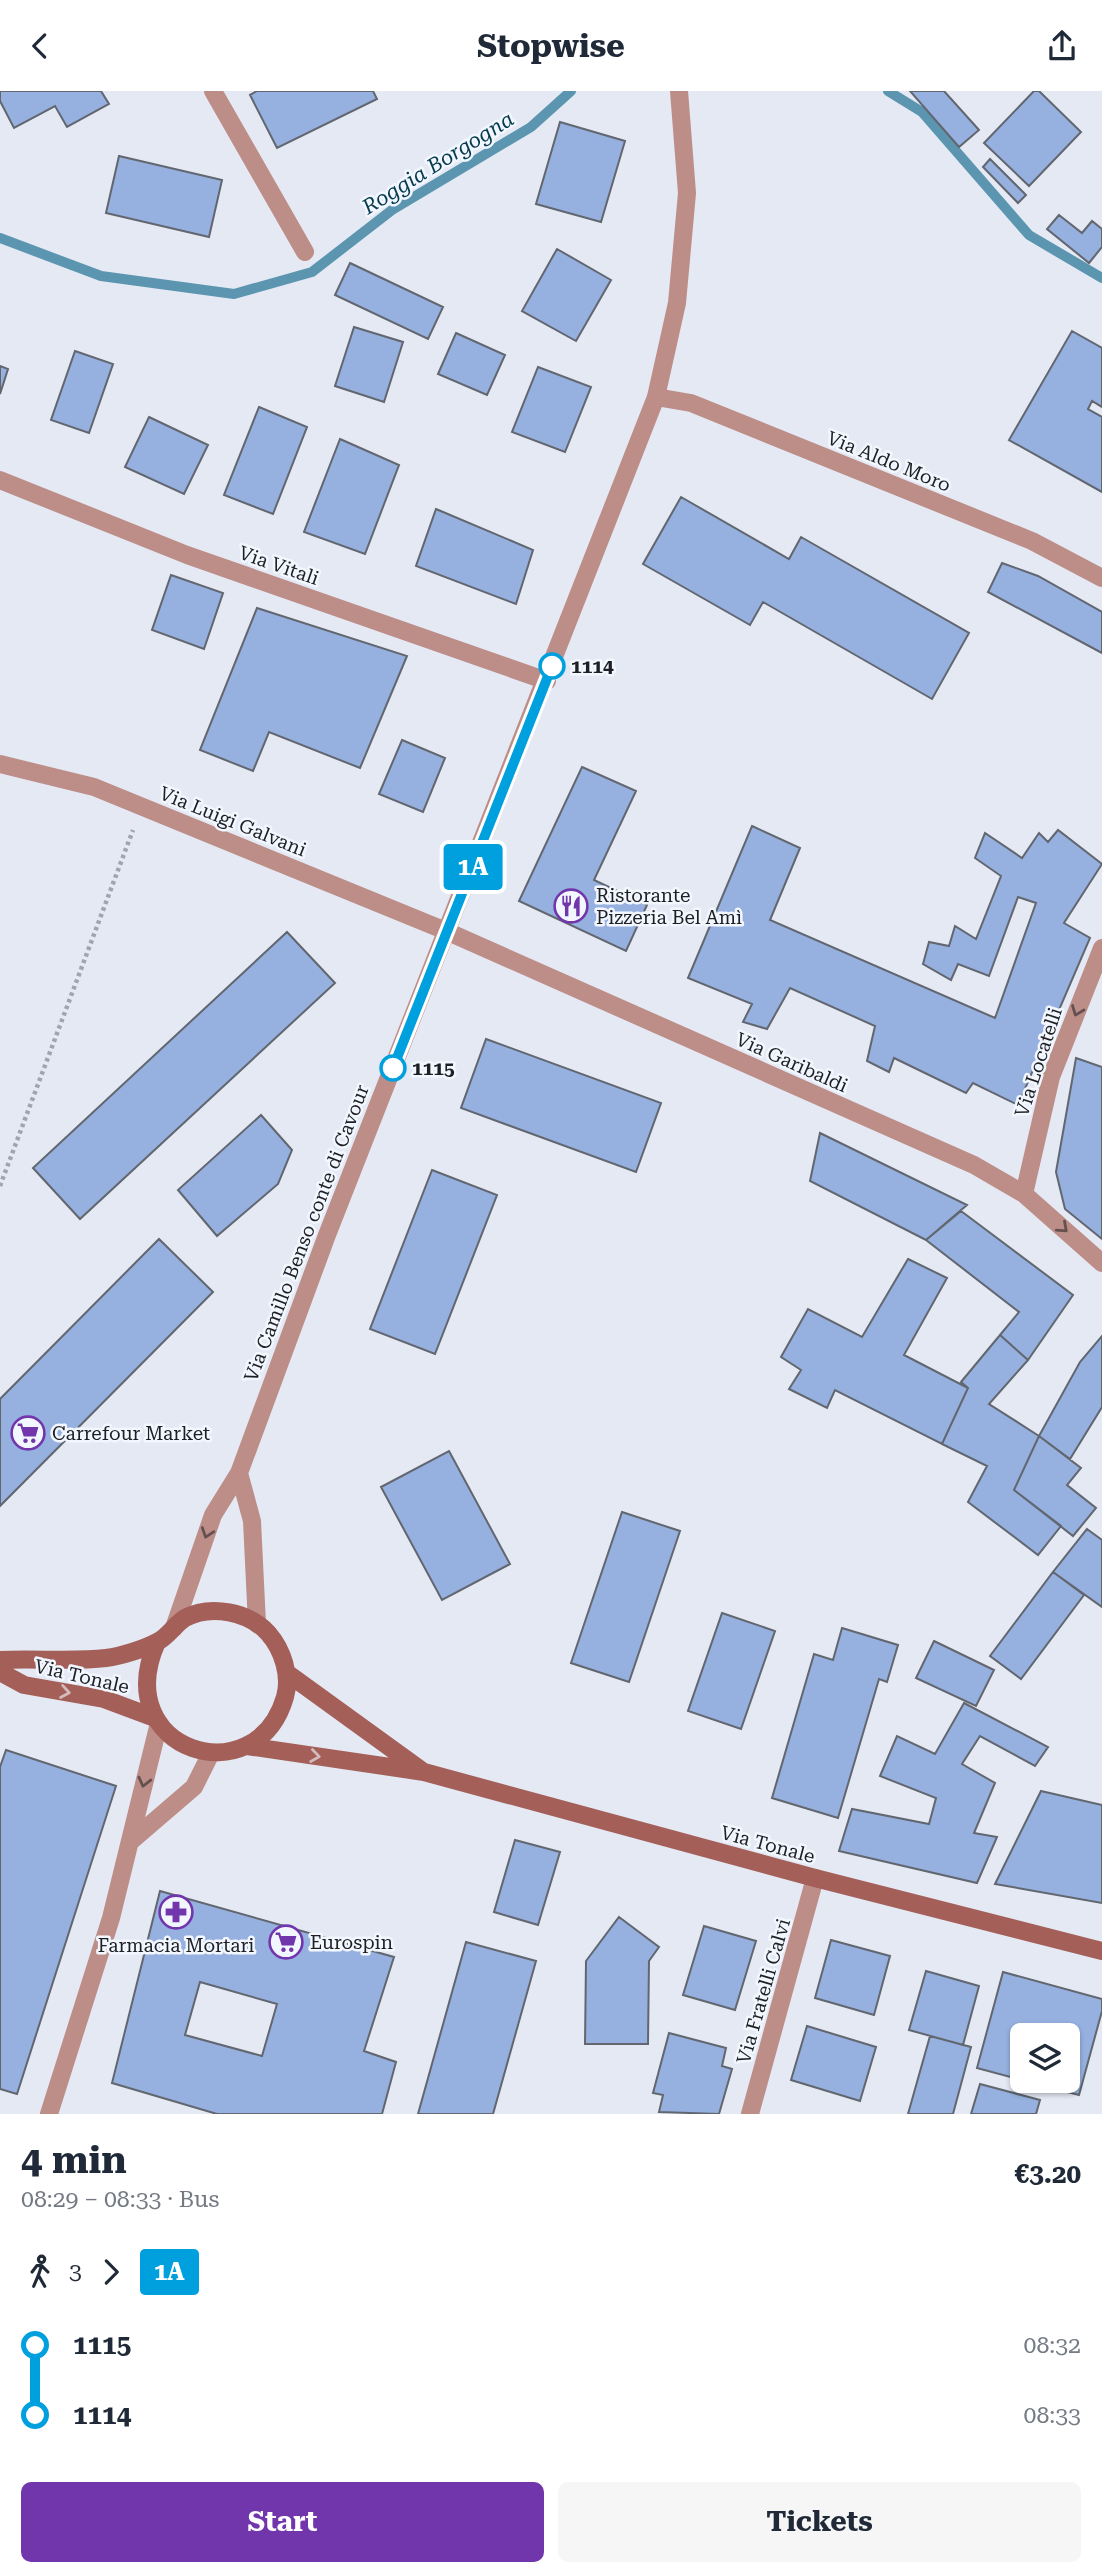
<!DOCTYPE html>
<html lang="en">
<head>
<meta charset="utf-8">
<style>
	:root { --surface:#fff; --page:#f6f6f7; --text:#1f2937; --muted:#747a83; --accent:#7236ac }
	body { margin:0; font-family:"Roboto Serif",serif; background:var(--page); color:var(--text); height:100vh; display:flex; flex-direction:column; font-size:26px; white-space:nowrap }
	* { box-sizing:border-box; margin:0 }
	p { font-size:23px; color:var(--muted) }
	.icon { flex:none; width:38px; height:38px; fill:none; stroke:currentColor; stroke-width:2; stroke-linecap:round; stroke-linejoin:round }
	.map { position:relative; height:2023px; overflow:hidden }
	.drawer { display:flex; flex-direction:column; background:var(--surface); flex:1 }
	.drawer>* { flex:none }
	.badge { padding:0 14px; border-radius:5px; font-size:24px; line-height:46px }
	.tools { position:absolute; left:1010px; top:1932px; display:grid; gap:14px }
	.tools a { display:grid; place-items:center; width:70px; height:70px; border-radius:10px; background:var(--surface); box-shadow:0 2px 5px #0004; font-size:35px }
	.map>.badge { position:absolute; translate:-50% -50%; box-shadow:0 0 0 4px #fff }
	.legs { display:flex; align-items:center; gap:10px; height:77px; padding:0 21px; font-size:23px }
	.legs p { margin-inline-start:auto }
	.overview { display:flex; align-items:center; justify-content:space-between; height:119px; padding:0 21px }
	h1 { font-size:38px; font-weight:700; line-height:52px }
	.cta { display:flex; gap:14px; margin-top:auto; padding:14px 21px }
	.cta a { flex:1; height:80px; border-radius:10px; background:var(--accent); color:#fff; font-size:28px; font-weight:700; line-height:80px; text-align:center }
	.cta a+a { background:var(--page); color:var(--text) }
	ul { padding:0 21px; list-style:none }
	li { display:flex; align-items:center; gap:24px; height:70px; font-size:26px }
	li i { display:grid; place-items:center; width:10px; height:100%; margin:0 9px; background:currentColor }
	li i::after { content:''; width:18px; height:18px; margin:-9px; border:5px solid; border-radius:50%; background:var(--surface) }
	li p { margin-inline-start:auto }
	li:first-child i { background:linear-gradient(#0000 50%,currentColor 0) }
	li:last-child i { background:linear-gradient(currentColor 50%,#0000 0) }
	header { display:flex; justify-content:space-between; align-items:center; height:91px; padding:0 21px; background:var(--surface); font-size:32px; font-weight:700 }
	.map>svg:first-child { display:block }
	.lines { fill:none; stroke-linecap:round; stroke-linejoin:round }
	.stream { stroke:#5b95b0; stroke-width:10 }
	.building { fill:#96b0df; stroke:#61666f; stroke-width:2; fill-rule:evenodd }
	.path { stroke:#a0a4ad; stroke-width:4.5; stroke-dasharray:3.5 3.5; stroke-linecap:butt }
	.minor { stroke:#bd8d88; stroke-width:18 }
	.tertiary { stroke:#bd8d88; stroke-width:18 }
	.secondary { stroke:#a45f59; stroke-width:18 }
	.oneway { stroke:#655050 }
	.oneway2 { stroke:#d3babd }
	.line-1-casing { stroke:#fff; stroke-width:16 }
	.line-1 { stroke:#00a0de; stroke-width:10 }
	.stop-1-dot { fill:#fff; stroke:#00a0de; stroke-width:3.5 }
	.labels { text-anchor:middle; stroke-width:5; stroke-linejoin:round; paint-order:stroke }
	.street-label { font-size:19px; fill:#1d1f23; stroke:#f2f7ff }
	.stop-label { font-size:19px; font-weight:bold; fill:#1d1f23; stroke:#f2f7ff; text-anchor:start }
	.poi-label { font-size:19px; fill:#1d1f23; stroke:#f2f7ff; text-anchor:start }
	.water-label { font-size:21px; font-style:italic; fill:#063b4e; stroke:#f2f7ff }
</style>
</head>
<body>
<header><svg class="icon" aria-label="back" viewBox="0 0 24 24"><path d="M15 5l-7 7 7 7"/></svg>Stopwise<svg class="icon" aria-label="share" viewBox="0 0 24 24"><path d="M12 15V3M7 8l5-5 5 5M5 13v7h14v-7"/></svg></header>
<div class="map">
<svg width="1102" height="2023" viewBox="0 0 1102 2023">
	<rect width="100%" height="100%" fill="#e4e9f4"/>
	<g class="lines">
		<path class="stream" d="M888,0L922,21L1029,144L1102,187
			M0,147L101,185L234,203L312,181L392,119L531,36L571,0"/>
	</g>
	<path class="building" d="M0,0H101L109,13L67,36L55,15L14,37L0,10Z
		M257,0H373L377,8L277,57L250,4Z
		M910,0H944L979,39L959,56Z
		M1034,0H1039L1081,41L1029,95L984,52Z
		M560,31L625,50L601,131L536,113Z
		M119,65L222,89L209,146L106,122Z
		M990,68L1026,104L1018,112L983,76Z
		M1059,124L1082,142L1092,130L1102,138V156L1089,172L1047,138Z
		M557,158L611,189L576,250L522,220Z
		M350,172L443,216L428,248L335,204Z
		M354,236L403,251L384,311L335,295Z
		M1072,240L1102,257V316L1092,310L1088,318L1102,326V401L1009,349Z
		M456,242L505,264L487,304L438,283Z
		M75,260L113,273L89,342L51,329Z
		M0,275L8,278L0,303Z
		M538,276L591,296L565,361L512,341Z
		M259,316L307,336L273,423L224,404Z
		M149,326L208,354L184,403L125,376Z
		M340,348L399,374L365,463L304,441Z
		M681,406L789,468L801,446L969,542L932,608L763,511L750,534L643,473Z
		M436,418L533,459L516,513L416,475Z
		M1002,472L1038,485L1102,521V562L988,501Z
		M171,484L223,502L204,558L152,539Z
		M257,517L407,565L360,677L269,641L253,680L200,659Z
		M402,649L445,667L423,721L379,703Z
		M582,676L636,700L594,789L647,814L626,860L519,810Z
		M752,735L800,757L770,829L995,927L1036,812L1018,806L989,885L958,873L951,889L923,873L929,851L949,855L955,835L976,848L1001,785L975,767L985,742L1022,767L1039,742L1048,751L1058,739L1102,773L1064,832L1090,847L1018,1014L973,992L966,1002L894,967L889,981L867,970L875,935L790,897L767,938L743,931L752,913L688,887Z
		M287,841L335,892L80,1128L33,1077Z
		M486,948L661,1012L636,1081L461,1017Z
		M1076,967L1102,976V1148L1065,1118L1056,1081Z
		M261,1024L292,1059L278,1093L217,1145L178,1099Z
		M820,1042L967,1114L926,1149L810,1090Z
		M432,1079L497,1104L435,1263L370,1238Z
		M961,1120L1073,1204L1028,1269L1000,1244L1019,1221L926,1149Z
		M159,1148L213,1201L0,1415V1308Z
		M908,1168L947,1187L904,1264L968,1297L942,1353L835,1299L827,1317L789,1298L801,1279L781,1266L808,1218L862,1246Z
		M1000,1244L1028,1269L989,1313L1039,1345L1014,1399L1061,1435L1038,1464L968,1411L987,1375L942,1353L968,1297L961,1291Z
		M1102,1245V1316L1070,1368L1039,1345L1080,1271Z
		M1039,1345L1081,1377L1067,1394L1096,1417L1073,1445L1014,1399Z
		M449,1360L510,1473L442,1509L381,1396Z
		M622,1421L680,1440L629,1591L571,1572Z
		M1087,1438L1102,1449V1516L1053,1481Z
		M1053,1481L1084,1504L1021,1588L990,1565Z
		M722,1522L775,1540L741,1638L688,1620Z
		M842,1537L898,1554L887,1591L879,1588L838,1727L772,1707L814,1563L833,1569Z
		M934,1550L994,1579L976,1615L916,1587Z
		M964,1612L1048,1656L1035,1675L980,1645L962,1673L995,1692L974,1742L997,1746L977,1792L839,1760L852,1718L929,1733L936,1707L880,1685L897,1645L935,1663Z
		M6,1659L116,1695L17,2003L0,1998V1676Z
		M1041,1700L1102,1714V1812L995,1793Z
		M515,1749L560,1761L538,1834L494,1821Z
		M160,1800L394,1866L364,1960L396,1971L382,2023H217L112,1992ZM200,1891L277,1913L262,1965L185,1944Z
		M619,1826L659,1856L649,1870L648,1953H585L586,1870Z
		M704,1835L756,1850L735,1919L683,1904Z
		M831,1849L890,1865L874,1924L815,1907Z
		M466,1851L536,1870L493,2023H418Z
		M926,1880L979,1895L963,1954L909,1939Z
		M1003,1881L1102,1908V1920L1079,2004L1025,1990H1068V1944H1022V1989L977,1977Z
		M807,1935L876,1956L860,2010L791,1989Z
		M669,1942L726,1957L722,1975L732,1978L719,2023L659,2021L663,2004L653,2002Z
		M930,1945L971,1956L953,2023H908Z
		M980,1993L1040,2009L1036,2023H971Z"/>
	<g class="lines">
		<path class="path" d="M0,1095L133,739"/>
		<path class="minor" d="M213,0L305,161
			M656,306L691,312L1032,450L1102,487
			M0,389L187,464L547,590
			M0,673L94,696L446,840L974,1074L1024,1103L1102,1172
			M1024,1103L1051,986L1102,857
			M130,1751L194,1696L211,1662
			M49,2023L111,1827L159,1632
			M750,2023L815,1787"/>
		<path class="tertiary" d="M239,1382L252,1430L257,1533
			M174,1537L213,1424L239,1382L327,1144L656,306L677,212L687,102L679,0"/>
		<path class="secondary" d="M0,1569C35,1567 72,1571 106,1567C121,1565 144,1558 157,1551C168,1546 175,1533 185,1527C211,1513 249,1521 268,1542C283,1559 291,1585 285,1606C256,1706 108,1660 157,1551
			M0,1581L24,1594L104,1608L155,1627
			M287,1582L421,1679
			M247,1655L424,1681L815,1787L1102,1860"/>
	</g>
	<defs><path id="oneway-chevron" d="M-2-3.5L2.5 0L-2 3.5" fill="none" stroke-width="1.6" stroke-linecap="round" stroke-linejoin="round" transform="scale(1.75)"/></defs>
	<g class="oneway">
		<use href="#oneway-chevron" transform="translate(1077 920) rotate(111)"/>
		<use href="#oneway-chevron" transform="translate(1063 1137) rotate(42)"/>
		<use href="#oneway-chevron" transform="translate(207 1442) rotate(109)"/>
		<use href="#oneway-chevron" transform="translate(144 1691) rotate(104)"/>
	</g>
	<g class="oneway2">
		<use href="#oneway-chevron" transform="translate(65 1601) rotate(10)"/>
		<use href="#oneway-chevron" transform="translate(315 1665) rotate(8)"/>
	</g>
	<g class="lines">
		<defs>
			<path id="line-1" d="M393,977L552,575"/>
		</defs>
		<use href="#line-1" class="line-1-casing"/>
		<use href="#line-1" class="line-1"/>
	</g>
	<defs>
		<symbol id="restaurant-ring" viewBox="-11 -11 22 22"><circle r="9.5" fill="#f2f7ff" stroke="#7236ac" stroke-width="1.5"/><path d="M-5-6h1v4h1v-4h1v4h1v-4h1v5L-1.5 .5V6h-2V.5L-5-1ZM5-6V6H3V1.5H1.5Q1.5-4 5-6Z" fill="#7236ac"/></symbol>
		<symbol id="supermarket-ring" viewBox="-11 -11 22 22"><circle r="9.5" fill="#f2f7ff" stroke="#7236ac" stroke-width="1.5"/><path d="M-6-5.5h2.5l.6 2H6L4.5 2H-2.5L-4.4-4H-6ZM-1.5 3.2a1.3 1.3 0 1 0 .1 0ZM3 3.2a1.3 1.3 0 1 0 .1 0Z" fill="#7236ac"/></symbol>
		<symbol id="pharmacy-ring" viewBox="-11 -11 22 22"><circle r="9.5" fill="#f2f7ff" stroke="#7236ac" stroke-width="1.5"/><path d="M-2-6h4v4h4v4h-4v4h-4v-4h-4v-4h4Z" fill="#7236ac"/></symbol>
	</defs>
	<g fill-rule="evenodd">
		<use href="#restaurant-ring" x="552" y="796" width="38" height="38"/>
		<use href="#supermarket-ring" x="9" y="1323" width="38" height="38"/>
		<use href="#pharmacy-ring" x="157" y="1802" width="38" height="38"/>
		<use href="#supermarket-ring" x="267" y="1832" width="38" height="38"/>
	</g>
	<g class="stop-1-dot">
		<circle cx="552" cy="575" r="12"/>
		<circle cx="393" cy="977" r="12"/>
	</g>
	<g class="labels">
		<g class="street-label">
			<text transform="translate(889 370) rotate(22)" y="7">Via Aldo Moro</text>
			<text transform="translate(279 474) rotate(19)" y="7">Via Vitali</text>
			<text transform="translate(233 730) rotate(22)" y="7">Via Luigi Galvani</text>
			<text transform="translate(792 971) rotate(24)" y="7">Via Garibaldi</text>
			<text transform="translate(1038 971) rotate(-72)" y="7">Via Locatelli</text>
			<text transform="translate(306 1142) rotate(-69)" y="7">Via Camillo Benso conte di Cavour</text>
			<text transform="translate(82 1585) rotate(13)" y="7">Via Tonale</text>
			<text transform="translate(768 1753) rotate(15)" y="7">Via Tonale</text>
			<text transform="translate(763 1900) rotate(-74)" y="7">Via Fratelli Calvi</text>
		</g>
		<g class="stop-label">
			<text x="571" y="582">1114</text>
			<text x="412" y="984">1115</text>
		</g>
		<g class="poi-label">
			<text x="596" y="811">Ristorante<tspan x="596" dy="22">Pizzeria Bel Amì</tspan></text>
			<text x="52" y="1349">Carrefour Market</text>
			<text x="310" y="1858">Eurospin</text>
			<text x="176" y="1861" text-anchor="middle">Farmacia Mortari</text>
		</g>
		<g class="water-label">
			<text transform="translate(438 72) rotate(-32)" y="7">Roggia Borgogna</text>
		</g>
	</g>
</svg>
<div class="tools">
<a><svg class="icon" aria-label="layers" viewBox="0 0 24 24"><path d="M12 4l9 5-9 5-9-5zM3 14l9 5 9-5"/></svg></a>
</div>
<b class="badge" style="left:473px;top:776px;background:#00a0de;color:#fff">1A</b>
</div>
<section class="drawer">
<div class="overview"><div><h1>4 min</h1><p>08:29 – 08:33 · Bus</p></div><b>€3.20</b></div>
<div class="legs"><svg class="icon" aria-label="walk" viewBox="0 0 24 24"><circle cx="13" cy="4" r="2"/><path d="M13 8l-2 6 4 7M11 14l-3 7M7 12l3-4h3l4 4"/></svg>3<svg class="icon" aria-label="forward" viewBox="0 0 24 24"><path d="M9 5l7 7-7 7"/></svg><b class="badge" style="background:#00a0de;color:#fff">1A</b></div>
<ul>
<li><i style="color:#00a0de"></i><b>1115</b><p>08:32</p></li>
<li><i style="color:#00a0de"></i><b>1114</b><p>08:33</p></li>
</ul>
<div class="cta"><a>Start</a><a>Tickets</a></div>
</section>
</body>
</html>
